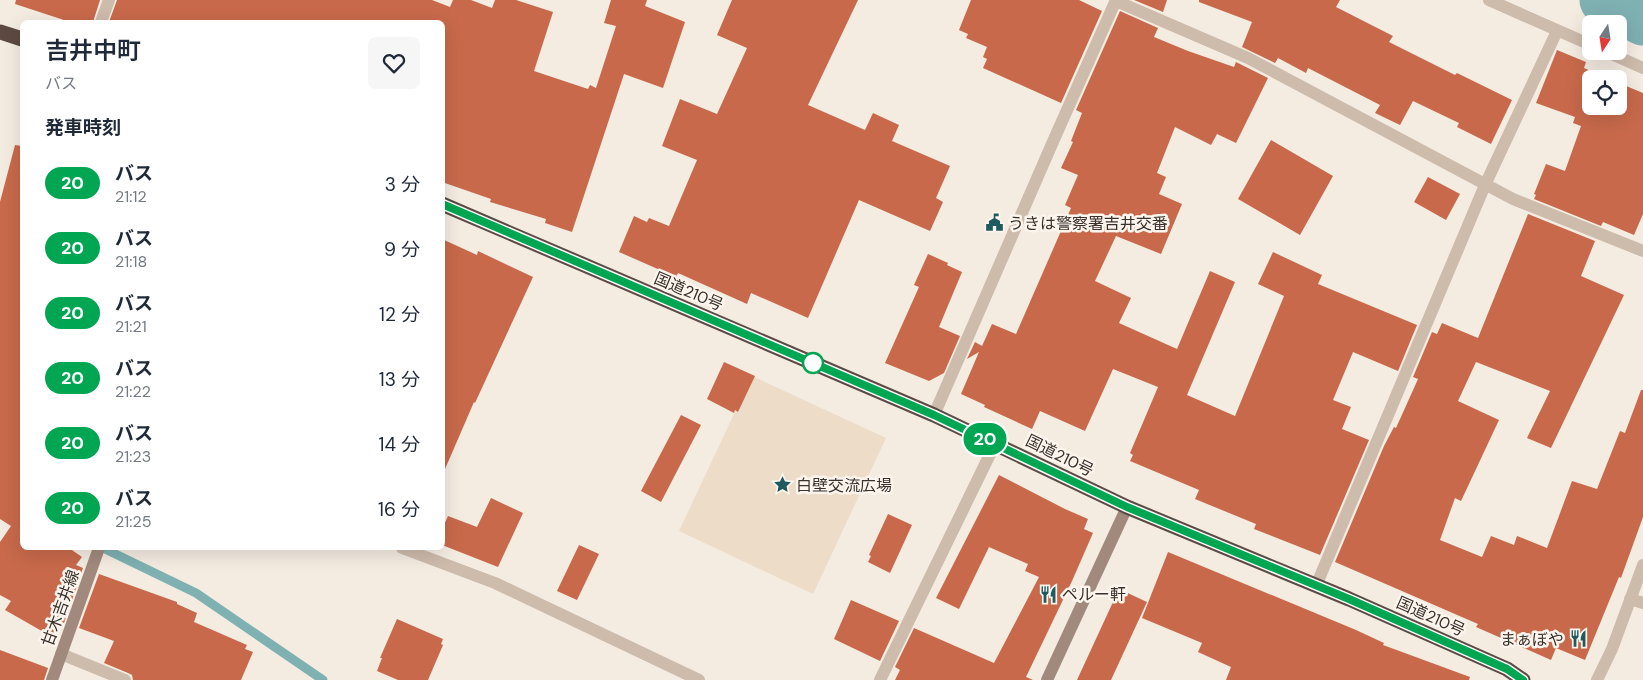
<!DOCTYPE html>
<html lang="ja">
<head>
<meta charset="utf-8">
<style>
	:root { --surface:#fff; --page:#f6f6f7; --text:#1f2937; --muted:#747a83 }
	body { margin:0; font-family:"DM Sans","Noto Sans JP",sans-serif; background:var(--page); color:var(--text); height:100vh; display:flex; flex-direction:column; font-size:19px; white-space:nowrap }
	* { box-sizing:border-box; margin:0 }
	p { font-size:16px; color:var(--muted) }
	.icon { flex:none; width:28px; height:28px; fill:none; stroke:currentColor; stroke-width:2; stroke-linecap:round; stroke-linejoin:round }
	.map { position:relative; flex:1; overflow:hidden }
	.sheet { position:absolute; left:20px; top:20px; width:425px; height:530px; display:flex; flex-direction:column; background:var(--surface); border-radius:8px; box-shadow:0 5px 20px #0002 }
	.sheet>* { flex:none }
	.badge { padding:0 10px; border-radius:16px; font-size:18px; line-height:32px }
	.needle { width:32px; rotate:192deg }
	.controls { position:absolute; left:1582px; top:15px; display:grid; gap:10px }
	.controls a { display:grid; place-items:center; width:45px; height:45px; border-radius:8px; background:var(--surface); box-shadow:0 5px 20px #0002; font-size:25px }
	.map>.badge { position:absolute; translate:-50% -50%; box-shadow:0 0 0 2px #fff }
	h2 { padding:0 25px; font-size:19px; line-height:45px }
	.round { display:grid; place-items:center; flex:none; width:52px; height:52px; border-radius:8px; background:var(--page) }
	.overview { display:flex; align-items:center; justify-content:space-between; height:85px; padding:0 25px }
	h1 { font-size:24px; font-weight:600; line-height:38px }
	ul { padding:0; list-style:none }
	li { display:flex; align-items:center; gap:15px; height:65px; padding:0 25px }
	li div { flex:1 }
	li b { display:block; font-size:19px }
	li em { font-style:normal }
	li .badge { min-width:55px; font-weight:700; text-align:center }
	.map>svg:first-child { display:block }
	.plaza { fill:#ecdcc8 }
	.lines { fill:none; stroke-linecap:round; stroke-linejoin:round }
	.stream { stroke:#7fb0b2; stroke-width:9 }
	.river { stroke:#7fb0b2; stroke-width:51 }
	.building { fill:#c8694b }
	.street { stroke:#cdbbac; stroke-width:12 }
	.secondary { stroke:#a18a7d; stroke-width:12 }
	.highway { stroke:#5c4a42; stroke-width:15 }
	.line-casing { stroke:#fff; stroke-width:11 }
	.line { stroke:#00a651; stroke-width:8 }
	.stop-dot { fill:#fff; stroke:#00a651; stroke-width:2.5 }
	.labels { text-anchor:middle; stroke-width:5; stroke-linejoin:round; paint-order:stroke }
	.poi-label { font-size:16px; fill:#3b302b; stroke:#fbf5ee; text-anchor:start }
	.street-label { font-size:16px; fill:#3b302b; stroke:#fbf5ee }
</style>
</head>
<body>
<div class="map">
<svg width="1643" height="680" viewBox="0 0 1643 680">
	<rect width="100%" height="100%" fill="#f4ebe1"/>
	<path class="plaza" d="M752,376L886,438L813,594L679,531Z"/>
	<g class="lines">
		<path class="stream" d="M103,548L196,593L323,680"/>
		<path class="river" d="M1605,0L1643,20"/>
	</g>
	<path class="building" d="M16,0H100L93,22H70L15,4Z
		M117,0H432L450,7L453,0H471L492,8L495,0H516L553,12L534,71L588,89L590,85L596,88L616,26L604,23L611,0H647L645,6L685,22L663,88L624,74L572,232L545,223L546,219L490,202L491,199L442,182V22H109Z
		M732,0H858L808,105L865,130L873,113L899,125L892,141L950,166L936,198L943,202L930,231L859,200L808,318L751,293L747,304L678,273L676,277L619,252L634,216L647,222L649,218L669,226L697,160L662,146L680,99L717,114L747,48L717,35Z
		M971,0H1079L1102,11L1061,103L983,68L987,59L983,57L987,47L966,38L968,34L959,30Z
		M1134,0H1167L1163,12Z
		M1199,0H1340L1336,7L1393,36L1389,42L1455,75L1457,73L1512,100L1491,144L1457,127L1459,123L1413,101L1400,125L1375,113L1380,105L1308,68L1306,73L1278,58L1275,63L1242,47L1252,22L1199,2Z
		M1120,11L1158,28L1154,37L1188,51L1234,67L1236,62L1268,78L1236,143L1217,134L1211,145L1175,127L1157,173L1166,177L1159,194L1182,204L1161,254L1116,236L1095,281L1131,298L1119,323L1177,349L1210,271L1235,282L1187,395L1235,416L1284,296L1258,284L1273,252L1322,275L1318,284L1417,325L1398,371L1353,352L1333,400L1351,407L1342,429L1369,440L1320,555L1254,529L1256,524L1195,499L1199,490L1130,461L1133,455L1130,453L1158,387L1113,369L1085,431L1040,411L1032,429L984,407L985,405L961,394L979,352L967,359L975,342L982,346L992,324L1016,334L1071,208L1065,205L1078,175L1061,168L1073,142L1071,141L1082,113L1076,110Z
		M1557,50L1586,62L1584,68L1609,79H1591V106H1619V83L1643,93V214L1634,235L1603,222L1601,226L1534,199L1536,195L1534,194L1546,164L1565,171L1581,126L1573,123L1575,117L1536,103Z
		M1271,140L1333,176L1300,235L1238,199Z
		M15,145L22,146V548H69L82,557L76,565L83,568L64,623L59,621L54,638L5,610L11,601L0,595V542L11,526L0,519V202Z
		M1428,177L1460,194L1446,220L1414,202Z
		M1528,214L1595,241L1581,276L1624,295L1551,448L1527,438L1550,391L1476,362L1458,401L1499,420L1461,501L1455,498L1440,540L1482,557L1491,536L1514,545L1517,536L1547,548L1572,481L1597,489L1620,431L1625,433L1641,390H1643V517L1621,578L1619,577L1585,660L1556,648L1551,660L1476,627L1478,624L1335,562L1384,446L1394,427L1396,428L1418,379L1413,377L1432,332L1437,334L1442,323L1478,338Z
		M442,239L477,255L478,251L533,277L475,403L474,402L442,476Z
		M928,254L948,263L947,265L962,272L939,327L960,336L944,373L929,381L885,363L919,287L914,285Z
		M724,362L755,376L738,412L735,410L734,413L707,399Z
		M681,415L701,425L661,502L641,491Z
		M999,475L1065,509L1088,519L1084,529L1093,533L1072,581L1026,677L1033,680H895L900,670L895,667L914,628L994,663L1039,577L1025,571L1028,564L989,547L959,609L936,598Z
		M491,498L523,513L498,567L442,545V529L448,516L477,527Z
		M888,514L912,525L890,573L868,562L871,556L869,555Z
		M579,545L599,554L577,600L557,591Z
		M1168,552L1356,630L1384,643L1383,645L1470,677L1469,680H1226L1231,667L1198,652L1202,643L1142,618Z
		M99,574L177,602V604L197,613L194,622L247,645L245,649L253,652L241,680H133L132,675L128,673L104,663L114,641L79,628Z
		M1119,589L1147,602L1111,680H1077Z
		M851,600L899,621L880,661L834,639Z
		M397,619L443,639L441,644L443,645L428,680H398L377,671L382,658H380Z
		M0,650L48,668L44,680H0Z"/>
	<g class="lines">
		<path class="street" d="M1489,0L1591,45
			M1116,1L1248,58L1513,199L1643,251
			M101,22L109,0
			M1605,51L1643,68
			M934,415L1055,137L1116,0
			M402,548L495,583L699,680
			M1316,586L1485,185L1557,31
			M1630,599L1643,603
			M61,654L125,680
			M880,680L995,444
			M1597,680L1612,649L1643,565"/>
		<path class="secondary" d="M52,680L99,548
			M1047,680L1127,507"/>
		<path class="highway" d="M0,32L22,39
			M442,204L934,415L1127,507L1349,599L1507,669L1523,680"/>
	</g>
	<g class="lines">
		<defs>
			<path id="line" d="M442,204L934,415L1127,507L1349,599L1507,669L1523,680"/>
		</defs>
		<use href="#line" class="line-casing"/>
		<use href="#line" class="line"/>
	</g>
	<defs>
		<symbol id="civic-bare" viewBox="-9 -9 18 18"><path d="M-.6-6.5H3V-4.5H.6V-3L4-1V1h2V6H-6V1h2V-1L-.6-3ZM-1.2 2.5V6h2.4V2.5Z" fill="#1f5a5e" stroke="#fbf5ee" stroke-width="2.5" paint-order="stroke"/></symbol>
		<symbol id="sight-bare" viewBox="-9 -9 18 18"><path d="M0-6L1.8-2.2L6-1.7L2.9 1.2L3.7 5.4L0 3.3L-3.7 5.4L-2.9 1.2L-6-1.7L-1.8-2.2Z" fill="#1f5a5e" stroke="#fbf5ee" stroke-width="2.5" paint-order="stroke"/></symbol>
		<symbol id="restaurant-bare" viewBox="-9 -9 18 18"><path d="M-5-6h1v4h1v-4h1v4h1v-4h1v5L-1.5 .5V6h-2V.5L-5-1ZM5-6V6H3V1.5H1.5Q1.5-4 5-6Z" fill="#1f5a5e" stroke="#fbf5ee" stroke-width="2.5" paint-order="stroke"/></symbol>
	</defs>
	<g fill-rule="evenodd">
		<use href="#civic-bare" x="982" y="210" width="25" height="25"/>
		<use href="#sight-bare" x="770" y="472" width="25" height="25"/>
		<use href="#restaurant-bare" x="1036" y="582" width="25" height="25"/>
		<use href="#restaurant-bare" x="1566" y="626" width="25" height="25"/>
	</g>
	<circle class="stop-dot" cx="813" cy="363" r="10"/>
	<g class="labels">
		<g class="poi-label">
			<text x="1008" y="229">うきは警察署吉井交番</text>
			<text x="796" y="491">白壁交流広場</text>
			<text x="1062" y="600">ペルー軒</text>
			<text x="1564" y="645" text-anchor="end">まぁぼや</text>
		</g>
		<g class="street-label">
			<text transform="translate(689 291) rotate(23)" y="6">国道210号</text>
			<text transform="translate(1060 455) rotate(26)" y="6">国道210号</text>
			<text transform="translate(60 608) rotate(-70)" y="6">甘木吉井線</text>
			<text transform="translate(1431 616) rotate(24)" y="6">国道210号</text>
		</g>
	</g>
</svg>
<div class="controls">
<a><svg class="needle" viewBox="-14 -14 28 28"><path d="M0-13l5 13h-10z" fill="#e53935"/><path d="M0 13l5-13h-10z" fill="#747a83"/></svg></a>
<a><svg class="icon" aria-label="locate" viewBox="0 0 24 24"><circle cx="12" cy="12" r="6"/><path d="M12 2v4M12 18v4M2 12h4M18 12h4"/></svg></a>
</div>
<b class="badge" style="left:985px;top:439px;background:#00a651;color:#fff">20</b>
<section class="sheet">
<div class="overview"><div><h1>吉井中町</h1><p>バス</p></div><a class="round"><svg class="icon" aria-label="heart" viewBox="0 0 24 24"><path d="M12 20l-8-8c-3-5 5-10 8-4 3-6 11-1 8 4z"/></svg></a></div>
<h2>発車時刻</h2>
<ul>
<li><span class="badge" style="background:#00a651;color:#fff">20</span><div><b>バス</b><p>21:12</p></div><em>3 分</em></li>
<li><span class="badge" style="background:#00a651;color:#fff">20</span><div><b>バス</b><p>21:18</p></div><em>9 分</em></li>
<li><span class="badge" style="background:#00a651;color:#fff">20</span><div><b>バス</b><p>21:21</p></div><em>12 分</em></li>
<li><span class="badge" style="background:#00a651;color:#fff">20</span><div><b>バス</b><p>21:22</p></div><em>13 分</em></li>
<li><span class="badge" style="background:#00a651;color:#fff">20</span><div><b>バス</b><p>21:23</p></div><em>14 分</em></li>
<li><span class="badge" style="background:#00a651;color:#fff">20</span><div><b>バス</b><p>21:25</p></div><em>16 分</em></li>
</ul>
</section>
</div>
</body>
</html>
